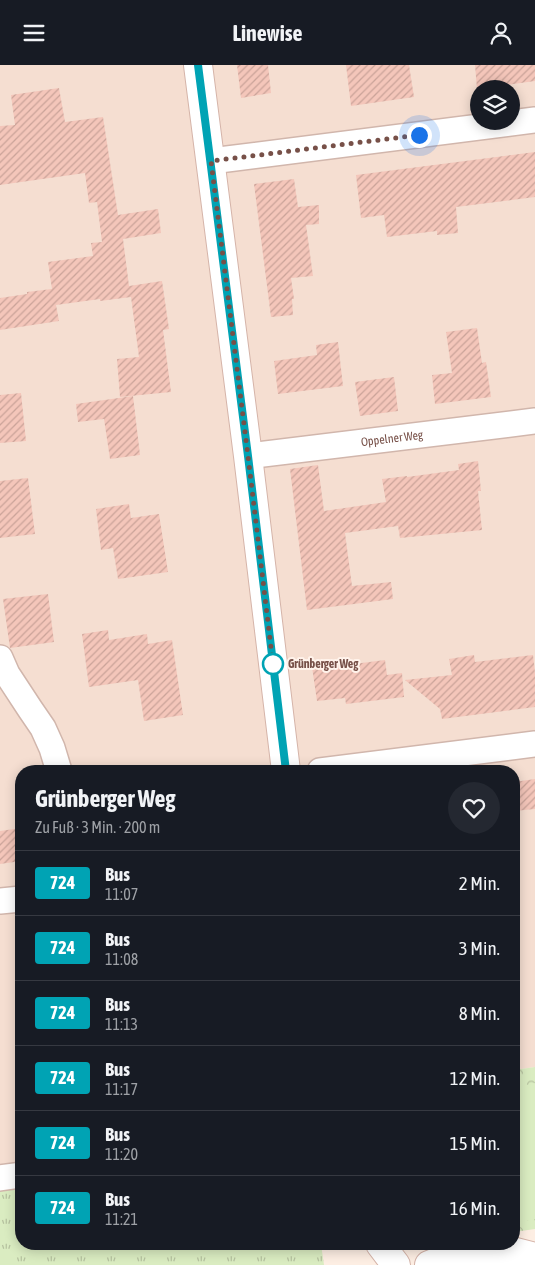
<!DOCTYPE html>
<html lang="de">
<head>
<meta charset="utf-8">
<style>
	:root { --surface:#171b24; --page:#242831; --text:#f1f3f6; --muted:#9ea1a6; --line:#363941 }
	body { margin:0; font-family:"Asap Condensed",sans-serif; background:var(--page); color:var(--text); height:100vh; display:flex; flex-direction:column; font-size:19px; white-space:nowrap }
	* { box-sizing:border-box; margin:0 }
	p { font-size:16px; color:var(--muted) }
	.icon { flex:none; width:28px; height:28px; fill:none; stroke:currentColor; stroke-width:2; stroke-linecap:round; stroke-linejoin:round }
	.map { position:relative; flex:1; overflow:hidden }
	.sheet { position:absolute; left:15px; top:700px; width:505px; height:485px; display:flex; flex-direction:column; background:var(--surface); border-radius:20px; box-shadow:0 2px 12px #0003 }
	.sheet>* { flex:none }
	.badge { padding:0 10px; border-radius:4px; font-size:18px; line-height:32px }
	.fabs { position:absolute; left:470px; top:15px; display:grid; gap:10px }
	.fabs a { display:grid; place-items:center; width:50px; height:50px; border-radius:50%; background:var(--surface); box-shadow:0 2px 12px #0003; font-size:25px }
	.you { position:absolute; width:25px; height:25px; margin:-12px; border:4px solid #fff; border-radius:50%; background:#1a73e8; box-shadow:0 0 0 8px #1a73e833 }
	.map>.badge { position:absolute; translate:-50% -50%; box-shadow:0 0 0 2px #fff }
	.round { display:grid; place-items:center; flex:none; width:52px; height:52px; border-radius:26px; background:var(--page) }
	.headline { display:flex; align-items:center; justify-content:space-between; height:85px; padding:0 20px }
	h1 { font-size:24px; font-weight:700; line-height:38px }
	ul { padding:0; list-style:none }
	li { display:flex; align-items:center; gap:15px; height:65px; padding:0 20px; border-top:1px solid var(--line) }
	li div { flex:1 }
	li b { display:block; font-size:19px }
	li em { font-style:normal }
	li .badge { min-width:55px; font-weight:700; text-align:center }
	header { display:flex; justify-content:space-between; align-items:center; height:65px; padding:0 20px; background:var(--surface); font-size:22px; font-weight:700 }
	.map>svg:first-child { display:block }
	.residential { fill:#f5ded1; fill-rule:evenodd }
	.grass { fill:url(#grass-tufts) }
	.park { fill:url(#park-crowns) }
	.garden { fill:#daecc1 }
	.building { fill:url(#building-hatch) }
	.lines { fill:none; stroke-linecap:round; stroke-linejoin:round }
	.street-casing { stroke:#d1b6ac; stroke-width:28 }
	.secondary-casing { stroke:#d5b4a9; stroke-width:30 }
	.street { stroke:#fff; stroke-width:25 }
	.secondary { stroke:#fff; stroke-width:28 }
	.line-casing { stroke:#fff; stroke-width:11 }
	.line { stroke:#00a3b4; stroke-width:8 }
	.walk { stroke:#775048; stroke-width:5; stroke-dasharray:0 9 }
	.stop-dot { fill:#fff; stroke:#00a3b4; stroke-width:2.5 }
	.labels { text-anchor:middle; stroke-width:4; stroke-linejoin:round; paint-order:stroke }
	.street-label { font-size:12px; fill:#775048; stroke:#fff3eb }
	.stop-label { font-size:12px; font-weight:bold; fill:#775048; stroke:#fff3eb; text-anchor:start }
</style>
</head>
<body>
<header><svg class="icon" aria-label="menu" viewBox="0 0 24 24"><path d="M4 6h16M4 12h16M4 18h16"/></svg>Linewise<svg class="icon" aria-label="person" viewBox="0 0 24 24"><circle cx="12" cy="8" r="4"/><path d="M4 21q1-7 8-7t8 7"/></svg></header>
<div class="map">
<svg width="535" height="1200" viewBox="0 0 535 1200">
	<defs>
		<pattern id="grass-tufts" width="24" height="20" patternUnits="userSpaceOnUse" patternTransform="scale(1.25)"><rect width="24" height="20" fill="#daecc1"/><path d="M3 7l-1-3M5 7V3M7 7l1-3M15 17l-1-3M17 17v-4M19 17l1-3" fill="none" stroke="#b6c29f"/></pattern>
		<pattern id="park-crowns" width="20" height="18" patternUnits="userSpaceOnUse" patternTransform="scale(1.25)"><rect width="20" height="18" fill="#daecc1"/><path d="M2 6a3 3 0 1 1 6 0M12 15a3 3 0 1 1 6 0" fill="none" stroke="#b6c29f"/></pattern>
		<pattern id="building-hatch" width="6" height="6" patternUnits="userSpaceOnUse" patternTransform="scale(1.25)"><rect width="6" height="6" fill="#f4c6ba"/><path d="M-1 1l2-2M0 6l6-6M5 7l2-2" fill="none" stroke="#caa399"/></pattern>
	</defs>
	<rect width="100%" height="100%" fill="#fdeee3"/>
	<path class="residential" d="M0,0H191L280,706H21V1118L0,1122Z
		M206,0H535V1002L514,1005V706H292ZM479,24H511V56H479Z"/>
	<path class="grass" d="M21,1118V1179H321L324,1200H0V1122Z"/>
	<path class="park" d="M535,1002V1164L514,1167V1005Z"/>
	<path class="garden" d="M535,1018V1154L514,1158V1023Z"/>
	<path class="building" d="M237,0H268L271,28L241,33Z
		M346,0H409L414,32L351,41Z
		M475,0H535V16L477,24Z
		M59,23L65,57L103,52L118,150L158,144L161,168L123,174L129,221L162,216L169,264L163,265L171,327L120,332L117,294L139,292L131,232L100,236V234L56,240L59,256L0,265V233L27,229V227L52,224L48,197L93,191L91,178L102,177L97,137L89,138L85,108L0,120V61L15,60L11,30Z
		M535,87V132L456,142L458,168L437,170V166L387,172L384,150L361,153L356,110Z
		M294,114L298,142L319,140V159L306,160L313,211L291,213L294,234H292L293,250L271,252L254,119Z
		M477,263L482,298L486,297L491,332L435,339L432,310L452,308L446,267Z
		M338,277L343,321L278,329L274,296L317,290L316,280Z
		M394,312L398,346L360,351L355,317Z
		M21,328L26,376L0,378V330Z
		M133,331L140,390L110,394L104,354L78,357L76,339Z
		M478,396L481,426H478L482,465L400,473L398,461L345,468L352,521L391,517L393,534L307,545L290,404L318,400L324,446L386,437L382,414L407,411V412L459,405L458,399Z
		M28,413L35,469L0,473V416Z
		M129,439L131,453L159,449L168,507L118,514L113,483L101,485L96,444Z
		M48,529L54,577L10,583L3,534Z
		M108,565L109,575L147,569L148,579L172,575L183,650L144,656L138,615L89,622L82,569Z
		M474,590L475,597L533,590L535,608V642L442,654L440,644L405,615L452,610L449,594Z
		M385,595L387,610L402,608L404,632L346,639L345,633L317,636L312,602L353,597L354,599Z
		M535,714V744L514,746V717Z
		M21,763V796L0,799V766Z"/>
	<g class="lines">
		<defs>
			<g id="street">
				<path d="M211,96L535,55"/>
				<path id="s1" d="M248,391L535,356"/>
				<path d="M0,593L7,609L30,644L43,663L52,683L59,706"/>
				<path d="M320,706L535,679"/>
				<path d="M0,836L21,834"/>
				<path d="M0,1113L21,1110"/>
			</g>
			<path id="secondary" d="M198,0L248,391L286,706
				M380,1179L396,1200
				M429,1200L434,1198L458,1193L512,1186L535,1192"/>
		</defs>
		<use href="#street" class="street-casing"/>
		<use href="#secondary" class="secondary-casing"/>
		<use href="#street" class="street"/>
		<use href="#secondary" class="secondary"/>
	</g>
	<g class="lines">
		<defs>
			<path id="line" d="M198,0L248,391L286,706"/>
		</defs>
		<use href="#line" class="line-casing"/>
		<use href="#line" class="line"/>
		<path class="walk" d="M273,599L248,391L211,96L419,70"/>
	</g>
	<circle class="stop-dot" cx="273" cy="599" r="10"/>
	<g class="labels">
		<g class="street-label">
			<text dy="4" stroke="none"><textPath href="#s1" startOffset="145">Oppelner Weg</textPath></text>
		</g>
		<g class="stop-label">
			<text x="288" y="603">Grünberger Weg</text>
		</g>
	</g>
</svg>
<div class="fabs">
<a><svg class="icon" aria-label="layers" viewBox="0 0 24 24"><path d="M12 4l9 5-9 5-9-5zM3 14l9 5 9-5"/></svg></a>
</div>
<div class="you" style="left:419px;top:70px"></div>
<section class="sheet">
<div class="headline"><div><h1>Grünberger Weg</h1><p>Zu Fuß · 3 Min. · 200 m</p></div><a class="round"><svg class="icon" aria-label="heart" viewBox="0 0 24 24"><path d="M12 20l-8-8c-3-5 5-10 8-4 3-6 11-1 8 4z"/></svg></a></div>
<ul>
<li><span class="badge" style="background:#00a3b4;color:#fff">724</span><div><b>Bus</b><p>11:07</p></div><em>2 Min.</em></li>
<li><span class="badge" style="background:#00a3b4;color:#fff">724</span><div><b>Bus</b><p>11:08</p></div><em>3 Min.</em></li>
<li><span class="badge" style="background:#00a3b4;color:#fff">724</span><div><b>Bus</b><p>11:13</p></div><em>8 Min.</em></li>
<li><span class="badge" style="background:#00a3b4;color:#fff">724</span><div><b>Bus</b><p>11:17</p></div><em>12 Min.</em></li>
<li><span class="badge" style="background:#00a3b4;color:#fff">724</span><div><b>Bus</b><p>11:20</p></div><em>15 Min.</em></li>
<li><span class="badge" style="background:#00a3b4;color:#fff">724</span><div><b>Bus</b><p>11:21</p></div><em>16 Min.</em></li>
</ul>
</section>
</div>
</body>
</html>
